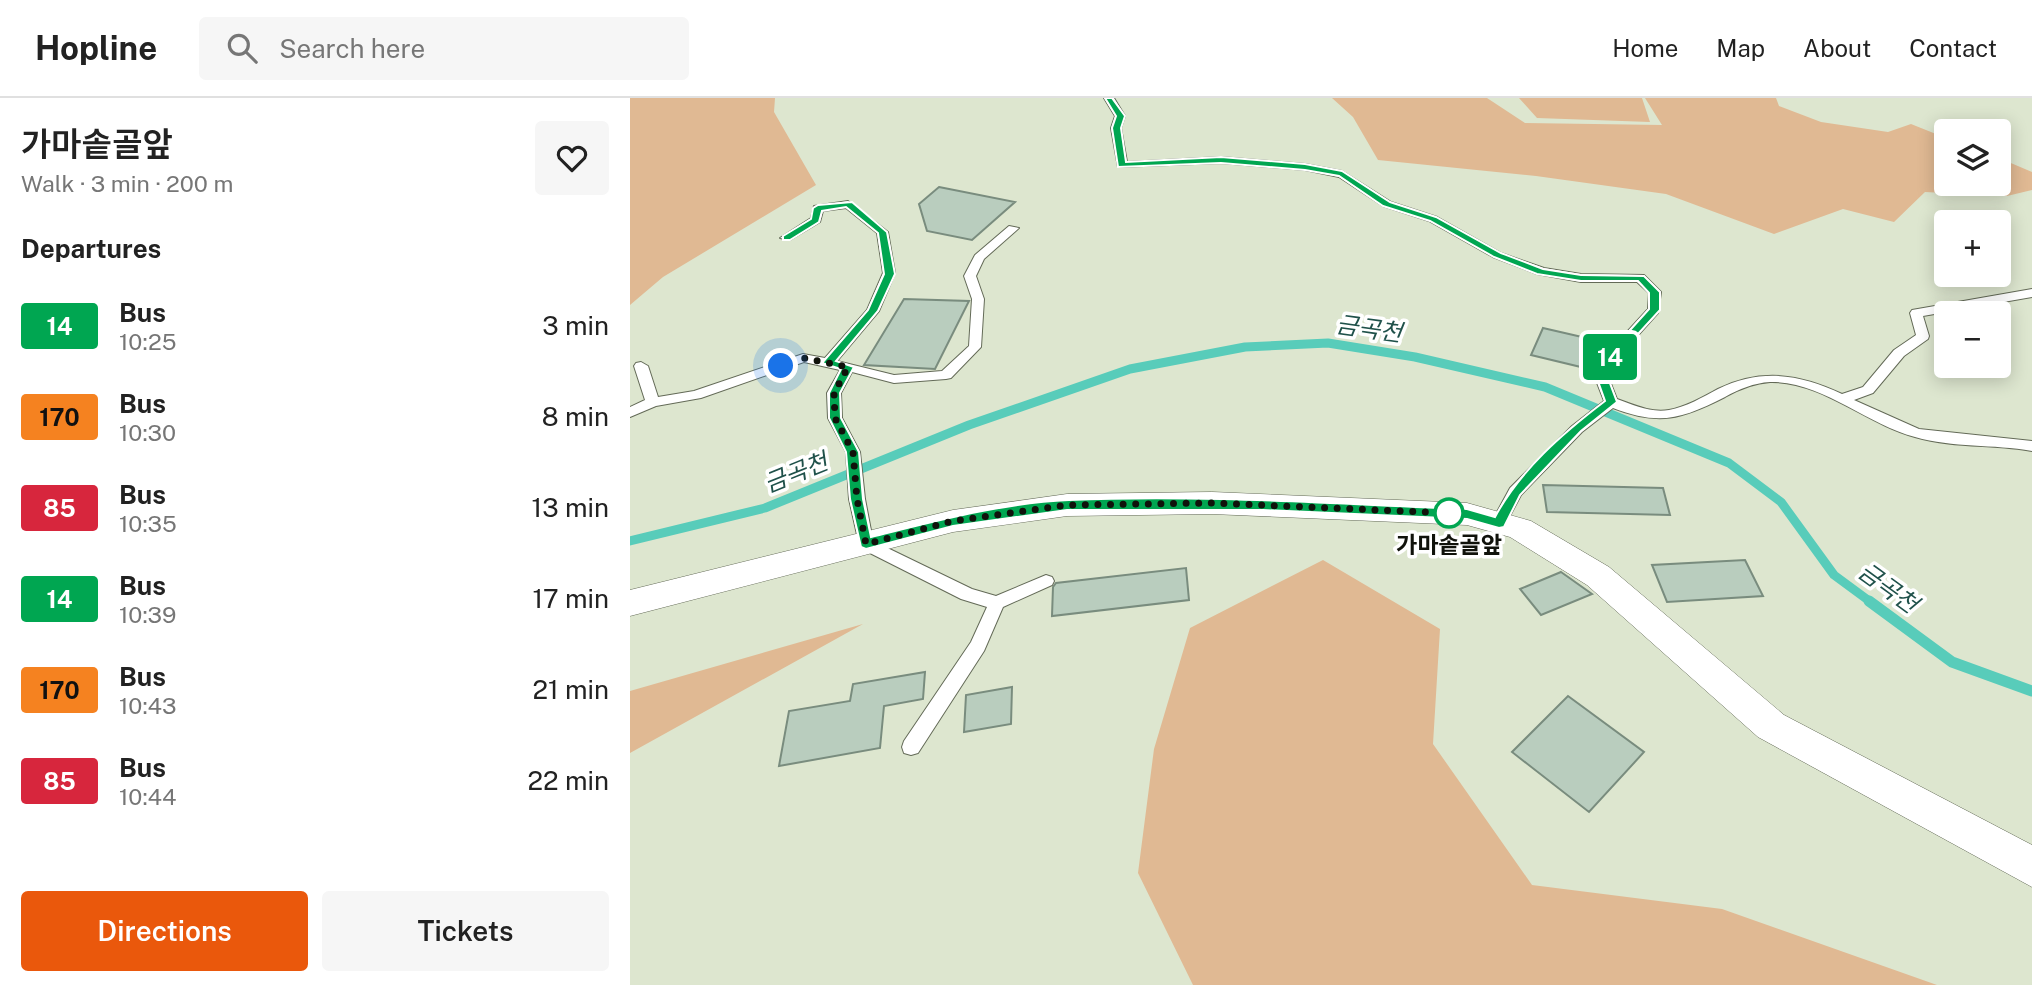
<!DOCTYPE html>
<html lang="en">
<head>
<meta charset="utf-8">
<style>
	:root { --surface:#fff; --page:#f6f6f6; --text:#222; --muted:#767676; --line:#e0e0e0; --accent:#ea580c }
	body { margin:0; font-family:"Public Sans","Noto Sans KR",sans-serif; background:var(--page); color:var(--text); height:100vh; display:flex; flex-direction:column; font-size:26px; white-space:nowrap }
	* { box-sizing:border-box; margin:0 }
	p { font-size:23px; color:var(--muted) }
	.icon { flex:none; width:38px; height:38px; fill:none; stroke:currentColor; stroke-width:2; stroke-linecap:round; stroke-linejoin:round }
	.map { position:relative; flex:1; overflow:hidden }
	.drawer { display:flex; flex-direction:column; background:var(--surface); width:630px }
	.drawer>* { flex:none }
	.badge { padding:0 14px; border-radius:5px; font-size:24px; line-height:46px }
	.fabs { position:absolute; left:1304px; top:21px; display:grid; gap:14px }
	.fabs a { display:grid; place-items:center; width:77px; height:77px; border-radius:7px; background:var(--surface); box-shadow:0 4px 18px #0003; font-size:35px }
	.you { position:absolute; width:35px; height:35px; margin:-18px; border:5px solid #fff; border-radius:50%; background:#1a73e8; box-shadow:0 0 0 10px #1a73e833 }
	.map>.badge { position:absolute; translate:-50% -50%; box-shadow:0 0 0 4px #fff }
	h2 { padding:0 21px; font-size:26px; line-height:63px }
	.round { display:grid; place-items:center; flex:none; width:74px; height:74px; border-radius:7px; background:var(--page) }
	.overview { display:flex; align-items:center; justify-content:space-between; height:119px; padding:0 21px }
	h1 { font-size:33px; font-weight:600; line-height:52px }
	.cta { display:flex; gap:14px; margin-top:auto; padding:14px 21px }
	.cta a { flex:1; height:80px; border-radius:7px; background:var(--accent); color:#fff; font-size:28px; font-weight:600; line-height:80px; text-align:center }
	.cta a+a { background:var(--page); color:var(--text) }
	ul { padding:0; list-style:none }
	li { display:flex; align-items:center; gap:21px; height:91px; padding:0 21px }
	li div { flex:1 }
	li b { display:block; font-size:26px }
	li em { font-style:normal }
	li .badge { min-width:77px; font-weight:700; text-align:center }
	header { display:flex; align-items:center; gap:42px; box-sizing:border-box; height:98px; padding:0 35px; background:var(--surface); border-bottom:2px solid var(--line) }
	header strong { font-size:33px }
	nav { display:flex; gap:38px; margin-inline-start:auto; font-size:24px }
	.search { width:490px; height:63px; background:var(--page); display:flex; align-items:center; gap:18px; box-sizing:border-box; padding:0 24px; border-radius:7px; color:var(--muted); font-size:26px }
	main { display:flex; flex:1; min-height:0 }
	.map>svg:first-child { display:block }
	.green { fill:#e0b993 }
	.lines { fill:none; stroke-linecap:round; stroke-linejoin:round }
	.stream-far1 { stroke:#58ccba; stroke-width:9 }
	.stream { stroke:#58ccba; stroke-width:11 }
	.building { fill:#b9cdbe; stroke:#798c7e; stroke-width:2 }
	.lane-casing { stroke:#636a57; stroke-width:2 }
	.street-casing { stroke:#636a57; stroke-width:1 }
	.lane { fill:#fff; fill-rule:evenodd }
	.street { fill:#fff; fill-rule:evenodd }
	.line { fill:#00a651; stroke:#fff; stroke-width:2 }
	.walk { stroke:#10120b; stroke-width:7; stroke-dasharray:0 12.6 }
	.stop-dot { fill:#fff; stroke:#00a651; stroke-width:3.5 }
	.labels { text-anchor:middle; stroke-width:7; stroke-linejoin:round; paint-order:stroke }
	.stop-label { font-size:23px; font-weight:bold; fill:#10120b; stroke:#fff }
	.water-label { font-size:24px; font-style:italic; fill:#1f514a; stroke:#fff }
</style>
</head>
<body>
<header>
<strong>Hopline</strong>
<div class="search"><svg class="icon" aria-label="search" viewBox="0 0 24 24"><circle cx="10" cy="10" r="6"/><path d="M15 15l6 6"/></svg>Search here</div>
<nav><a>Home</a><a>Map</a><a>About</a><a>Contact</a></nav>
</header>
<main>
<section class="drawer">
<div class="overview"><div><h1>가마솥골앞</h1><p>Walk · 3 min · 200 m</p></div><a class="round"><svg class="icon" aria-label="heart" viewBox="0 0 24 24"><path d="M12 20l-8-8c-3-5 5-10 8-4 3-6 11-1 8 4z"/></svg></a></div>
<h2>Departures</h2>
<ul>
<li><span class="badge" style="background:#00a651;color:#fff">14</span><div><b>Bus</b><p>10:25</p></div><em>3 min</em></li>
<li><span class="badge" style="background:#f58220;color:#111">170</span><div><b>Bus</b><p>10:30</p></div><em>8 min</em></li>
<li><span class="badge" style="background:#d7263d;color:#fff">85</span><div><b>Bus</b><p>10:35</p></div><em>13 min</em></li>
<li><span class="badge" style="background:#00a651;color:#fff">14</span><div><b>Bus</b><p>10:39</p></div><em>17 min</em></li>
<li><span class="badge" style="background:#f58220;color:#111">170</span><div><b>Bus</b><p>10:43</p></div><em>21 min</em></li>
<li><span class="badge" style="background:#d7263d;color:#fff">85</span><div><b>Bus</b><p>10:44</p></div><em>22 min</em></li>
</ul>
<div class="cta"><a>Directions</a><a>Tickets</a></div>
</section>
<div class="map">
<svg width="1402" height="887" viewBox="0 0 1402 887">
	<rect width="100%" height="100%" fill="#dde6cf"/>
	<path class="green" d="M0,0H145L144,14L186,87L33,179L0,207Z
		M702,0H857L895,25L1032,27L1015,0H1146L1149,8L1191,24L1258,34L1281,26L1316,40V86H1368L1369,60L1402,74V92L1377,98L1295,94L1264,124L1213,111L1144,136L1036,96L906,78L748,62L723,19Z
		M889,0H1012L1020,24L907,20Z
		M693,462L810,531L803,646L902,787L1092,811L1307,887H563L508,775L524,651L560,530Z
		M233,526L0,655V593Z"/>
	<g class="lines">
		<path class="stream-far1" d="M0,443L135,410L339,327L500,271L615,249L698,245L785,259L915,289L1099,365L1151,404L1204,477L1242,505"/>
		<path class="stream" d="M1239,503L1322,564L1402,593"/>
	</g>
	<path class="building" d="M309,89L385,104L342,142L297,133L289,106Z
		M274,201L339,203L305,271L234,267Z
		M913,230L965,242L955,270L901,257Z
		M913,387L1033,390L1040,417L917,414Z
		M1115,462L1133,498L1037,504L1022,467Z
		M556,470L559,502L422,518L423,489L426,485Z
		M931,474L962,496L911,517L890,491Z
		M295,574L293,601L254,608L250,650L149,668L159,613L220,603L223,586Z
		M382,589L381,626L334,634L336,597Z
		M938,598L1014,654L959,714L882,654Z"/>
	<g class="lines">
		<defs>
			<path id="lane" d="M474,0H484L495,18L491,30L497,64L591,59L675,66L712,73L761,104L807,119L871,155L914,170L951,176L1014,177L1031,194L1028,215L976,273L987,301C1004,307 1020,315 1039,312C1056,309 1073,299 1088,291C1131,270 1170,276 1212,296L1233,289L1264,252L1286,237L1280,215L1282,212L1402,191V199L1293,218L1299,238L1298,241L1274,258L1243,295L1224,302L1289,331L1402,343V353C1363,346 1323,350 1285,339C1236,326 1192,283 1140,284C1124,285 1109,291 1095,299C1052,321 1029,328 983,310L952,334L891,397L874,429H864L861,425L880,390L942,328L974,303L962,272L1018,211L1019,195L1007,184H951L907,176L863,159L799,123L753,108L709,79L675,72L591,65L488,69L481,30L485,18Z
				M218,103L258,134L265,175L249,213L207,263L264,277L312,273L339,248L342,201L334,178L345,157L379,128L389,130L354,161L346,178L354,201L351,249L321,280L316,281L264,285L222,274L211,295L212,320L230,354L235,401L243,443L342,491L366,498L416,477L422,479L424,483L422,487L373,509L354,553L288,655L281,657L274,655L272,649L274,643L341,544L357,509L331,501L230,450L219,401L216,354L198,320L197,295L210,272L174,264L71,300L26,308L0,319V309L15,302L4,268L6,265L11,264L18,268L28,299L64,293L173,256L195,260L237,212L253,175L247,135L216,110L193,113L190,124L160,142L150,140L181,120L184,108Z"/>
			<path id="street" d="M582,394L837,405L901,423L979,469L1154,617L1402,747V789L1128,639L957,487L880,439L837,427L582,416L437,418L323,434L0,518V492L323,412L437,396Z"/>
		</defs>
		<use href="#lane" class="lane-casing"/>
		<use href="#street" class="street-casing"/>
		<use href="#lane" class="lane"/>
		<use href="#street" class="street"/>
	</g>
	<path class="line" d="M475,0H482L495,18L491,30L496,64L591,59L675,66L712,73L760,104L806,119L871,155L913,171L951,177L1014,178L1030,194V212L975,272L987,304L951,333L890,397L874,429L869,430L837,421L633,412H437L323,428L236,451L231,449L220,401L216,354L199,320V295L211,271L192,265L238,212L254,176L248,135L216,109L192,113L189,124L160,142H153V138L181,121L183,110L188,107L222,104L257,134L265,176L248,213L206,263L224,269L210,295L211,320L229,354L233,401L241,439C306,423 372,405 439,402C571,396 705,406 837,411L865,419C890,372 933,335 975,303L964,272L1019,211V195L1008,183H951L907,176L864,159L800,123L753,108L709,78L675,72L591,65L488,69L482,30L486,18Z"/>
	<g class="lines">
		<path class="walk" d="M151,268L173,260L218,269L204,295L205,320L223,354L227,401L236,446L323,423L437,407L582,405L819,415"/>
	</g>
	<circle class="stop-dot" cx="819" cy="415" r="14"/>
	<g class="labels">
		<g class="stop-label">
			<text x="819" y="455">가마솥골앞</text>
		</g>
		<g class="water-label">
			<text transform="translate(739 231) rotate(8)" y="8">금곡천</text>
			<text transform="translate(166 375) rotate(-22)" y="8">금곡천</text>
			<text transform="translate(1258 490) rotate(36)" y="8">금곡천</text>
		</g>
	</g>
</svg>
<div class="fabs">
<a><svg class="icon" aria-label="layers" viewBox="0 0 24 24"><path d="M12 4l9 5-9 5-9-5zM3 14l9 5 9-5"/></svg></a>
<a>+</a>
<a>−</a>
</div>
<div class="you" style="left:151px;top:268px"></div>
<b class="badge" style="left:980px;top:259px;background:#00a651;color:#fff">14</b>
</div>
</main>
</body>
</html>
